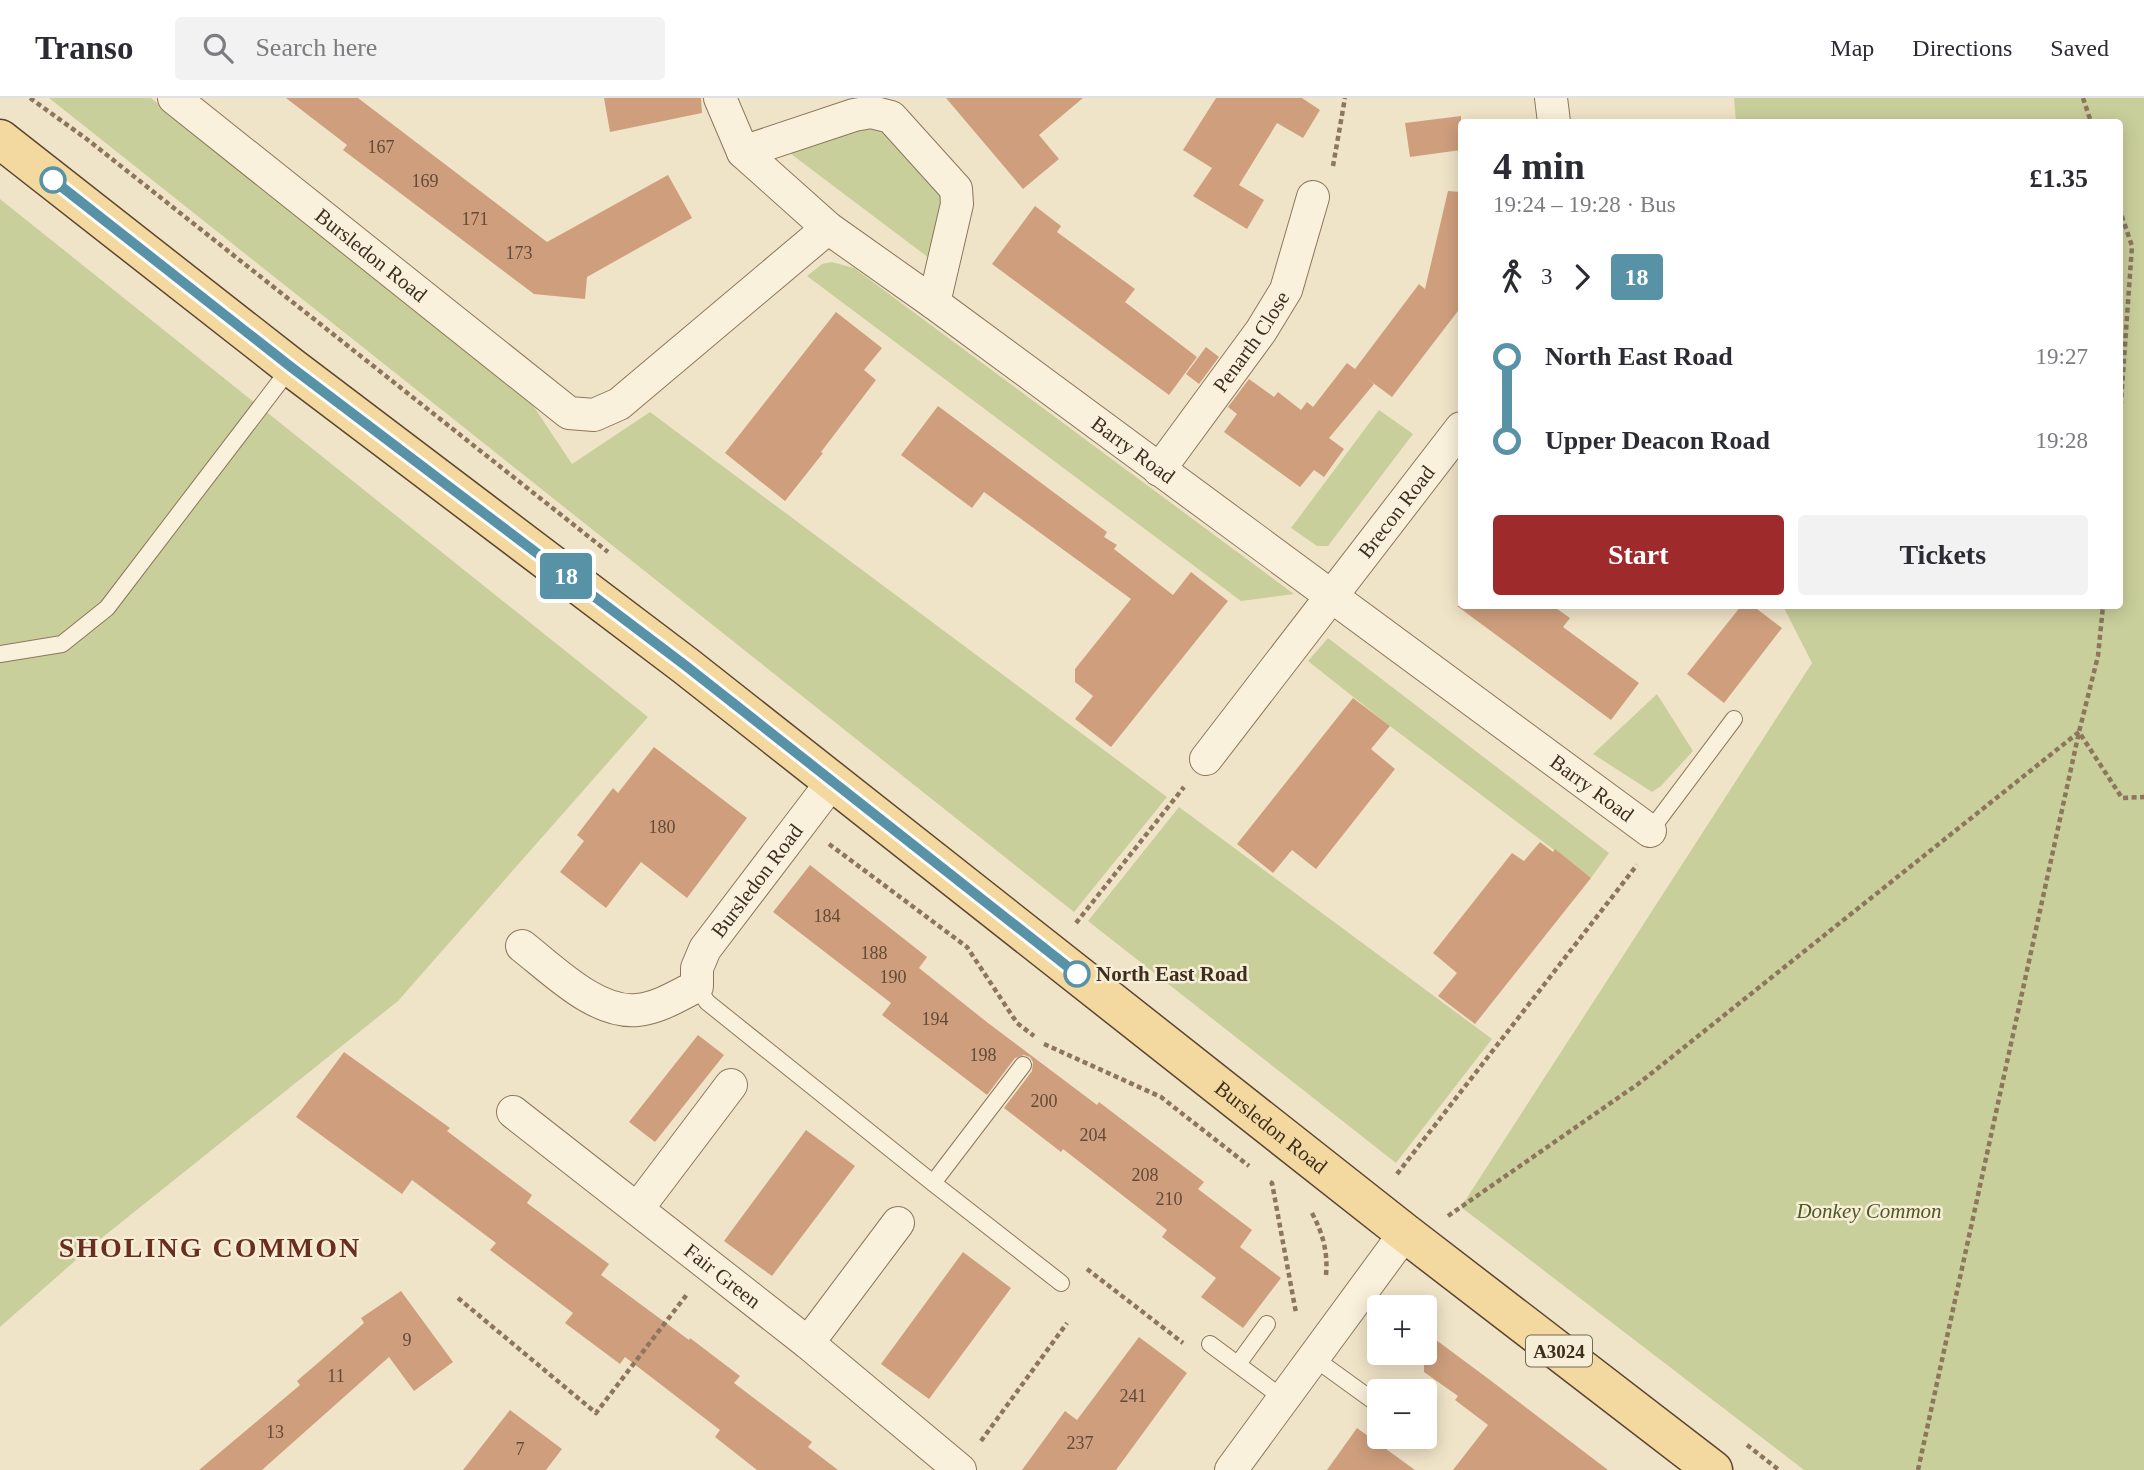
<!DOCTYPE html>
<html lang="en">
<head>
<meta charset="utf-8">
<style>
	:root { --surface:#fff; --page:#f2f2f3; --text:#2b2b33; --muted:#7c7c81; --line:#e1e1e2; --accent:#9e2a2b }
	body { margin:0; font-family:"Times New Roman",serif; background:var(--page); color:var(--text); height:100vh; display:flex; flex-direction:column; font-size:26px; white-space:nowrap }
	* { box-sizing:border-box; margin:0 }
	p { font-size:23px; color:var(--muted) }
	.icon { flex:none; width:38px; height:38px; fill:none; stroke:currentColor; stroke-width:2; stroke-linecap:round; stroke-linejoin:round }
	.map { position:relative; flex:1; overflow:hidden }
	.details { position:absolute; left:1458px; top:21px; width:665px; height:490px; display:flex; flex-direction:column; background:var(--surface); border-radius:7px; box-shadow:0 4px 18px #0003 }
	.details>* { flex:none }
	.badge { padding:0 14px; border-radius:5px; font-size:24px; line-height:46px }
	.buttons { position:absolute; left:1367px; top:1197px; display:grid; gap:14px }
	.buttons a { display:grid; place-items:center; width:70px; height:70px; border-radius:7px; background:var(--surface); box-shadow:0 4px 18px #0003; font-size:35px }
	.map>.badge { position:absolute; translate:-50% -50%; box-shadow:0 0 0 4px #fff }
	.legs { display:flex; align-items:center; gap:10px; height:77px; padding:0 35px; font-size:23px }
	.legs p { margin-inline-start:auto }
	.head { display:flex; align-items:center; justify-content:space-between; height:119px; padding:0 35px }
	h1 { font-size:38px; font-weight:800; line-height:52px }
	.action { display:flex; gap:14px; margin-top:auto; padding:14px 35px }
	.action a { flex:1; height:80px; border-radius:7px; background:var(--accent); color:#fff; font-size:28px; font-weight:800; line-height:80px; text-align:center }
	.action a+a { background:var(--page); color:var(--text) }
	ul { padding:0 35px; list-style:none }
	li { display:flex; align-items:center; gap:24px; height:84px; font-size:26px }
	li i { display:grid; place-items:center; width:10px; height:100%; margin:0 9px; background:currentColor }
	li i::after { content:''; width:18px; height:18px; margin:-9px; border:5px solid; border-radius:50%; background:var(--surface) }
	li p { margin-inline-start:auto }
	li:first-child i { background:linear-gradient(#0000 50%,currentColor 0) }
	li:last-child i { background:linear-gradient(currentColor 50%,#0000 0) }
	header { display:flex; align-items:center; gap:42px; box-sizing:border-box; height:98px; padding:0 35px; background:var(--surface); border-bottom:2px solid var(--line) }
	header strong { font-size:33px }
	nav { display:flex; gap:38px; margin-inline-start:auto; font-size:24px }
	.search { width:490px; height:63px; background:var(--page); display:flex; align-items:center; gap:18px; box-sizing:border-box; padding:0 24px; border-radius:7px; color:var(--muted); font-size:26px }
	.map>svg:first-child { display:block }
	.green { fill:#c9cf9b }
	.building { fill:#cf9f7d }
	.lines { fill:none; stroke-linecap:round; stroke-linejoin:round }
	.service-casing { stroke:#8d765c; stroke-width:18 }
	.minor-casing { stroke:#8d765c; stroke-width:34 }
	.primary-casing { stroke:#5b4430; stroke-width:41 }
	.path { stroke:#8d765c; stroke-width:4.5; stroke-dasharray:5 3.5; stroke-linecap:butt }
	.service { stroke:#faf1dc; stroke-width:16 }
	.minor { stroke:#faf1dc; stroke-width:32 }
	.primary { stroke:#f3d9a0; stroke-width:38 }
	.line-1-casing { stroke:#fff; stroke-width:16 }
	.line-1 { stroke:#5892a7; stroke-width:10 }
	.stop-1-dot { fill:#fff; stroke:#5892a7; stroke-width:3.5 }
	.labels { text-anchor:middle; stroke-width:5; stroke-linejoin:round; paint-order:stroke }
	.number-label { font-size:18px; fill:#624a37 }
	.shield { fill:#f7eed8; stroke:#756857; stroke-width:2 }
	.shield-label { font-size:19px; font-weight:bold; fill:#3d2e20 }
	.street-label { font-size:21px; fill:#3d2e20; stroke:#f7eed8 }
	.stop-label { font-size:21px; font-weight:bold; fill:#3d2e20; stroke:#f7eed8; text-anchor:start }
	.park-label { font-size:21px; font-style:italic; fill:#4d5a26; stroke:#f7eed8 }
	.district-label { font-size:28px; font-weight:bold; letter-spacing:2px; fill:#6b2e1e; stroke:#f7eed8 }
</style>
</head>
<body>
<header>
<strong>Transo</strong>
<div class="search"><svg class="icon" aria-label="search" viewBox="0 0 24 24"><circle cx="10" cy="10" r="6"/><path d="M15 15l6 6"/></svg>Search here</div>
<nav><a>Map</a><a>Directions</a><a>Saved</a></nav>
</header>
<div class="map">
<svg width="2144" height="1372" viewBox="0 0 2144 1372">
	<rect width="100%" height="100%" fill="#f0e4c8"/>
	<path class="green" d="M49,0H151L530,303L572,366L650,314L1167,699L1074,814Z
		M1734,0H2144V1372H1804L1461,1109L1812,565L1783,508H2119V24H1736Z
		M872,25L882,27L943,98L929,160L787,53Z
		M0,101L648,619L398,903L93,1147L0,1229Z
		M832,164L854,170L1294,496L1241,503L807,178L822,166Z
		M1379,312L1413,336L1328,448H1317L1291,430Z
		M1328,540L1609,755L1591,780L1390,628L1308,563Z
		M1657,596L1693,653L1661,688L1652,694L1593,656Z
		M1179,709L1492,941L1396,1065L1088,823Z"/>
	<path class="building" d="M286,0H358L547,144L668,77L692,120L587,179L585,201L534,196L343,52L347,47Z
		M604,0H701L702,15L610,34Z
		M946,0H1083L1039,37L1059,61L1023,91Z
		M1216,0H1302L1320,12L1303,40L1277,25L1239,87L1264,102L1247,131L1193,98L1212,70L1183,52Z
		M1461,18V52L1410,59L1405,25Z
		M1448,93L1461,94V209L1392,299L1365,279L1374,286L1329,340L1344,351L1324,379L1314,372L1300,389L1224,334L1237,316L1228,309L1249,281L1274,299L1278,294L1301,312L1307,304L1313,309L1347,265L1355,271L1419,186L1425,191Z
		M1035,108L1061,128L1057,134L1135,191L1125,204L1197,259L1169,297L992,166Z
		M836,214L882,250L864,272L876,282L821,354L823,355L785,403L725,355Z
		M1206,249L1219,259L1199,286L1186,276Z
		M938,308L1107,434L1104,439L1117,447L1114,451L1173,497L1191,474L1228,503L1111,649L1075,621L1093,598L1075,584V571L1131,501L984,394L972,410L901,357Z
		M1457,508H1553L1570,520L1563,529L1639,585L1611,622Z
		M1741,508H1753L1782,530L1724,605L1687,576Z
		M1353,600L1390,628L1371,651L1395,671L1316,771L1292,752L1273,775L1237,746Z
		M654,649L747,720L687,800L641,764L606,810L560,774L584,743L577,737L613,690L618,695Z
		M1540,744L1553,754L1555,751L1591,780L1475,926L1438,898L1457,875L1433,855L1512,755L1524,763Z
		M810,767L927,859L919,870L988,925L1097,1007L1099,1004L1204,1084L1198,1091L1252,1132L1240,1149L1281,1180L1243,1230L1201,1199L1216,1180L1162,1139L1167,1132L1063,1051L1061,1054L1004,1010L1032,973L1033,964L1030,959L1024,957L1015,960L987,997L882,917L891,905L773,814Z
		M698,937L724,957L655,1044L629,1024Z
		M344,954L450,1030L447,1033L532,1097L527,1105L609,1166L601,1177L689,1242L690,1240L740,1278L734,1285L812,1344L808,1349L838,1372H757L715,1339L720,1332L625,1259L620,1266L565,1225L573,1215L490,1152L496,1145L412,1082L402,1096L296,1019Z
		M806,1032L855,1068L772,1178L724,1143Z
		M963,1154L1011,1190L929,1301L881,1266Z
		M401,1193L453,1264L414,1293L389,1259L262,1372H199L300,1287L297,1283L364,1225L361,1220Z
		M1424,1233L1490,1282L1608,1372H1453L1488,1327L1455,1302L1458,1298L1424,1274Z
		M1139,1239L1187,1275L1116,1372H1022L1065,1313L1077,1322Z
		M510,1312L562,1351L546,1372H463Z
		M1357,1330L1415,1372H1327Z"/>
	<g class="lines">
		<defs>
			<path id="service" d="M0,556L62,546L107,510L291,269
				M1650,733L1734,621
				M697,888L707,904L933,1085L1061,1185
				M933,1085L1023,967
				M1210,1246L1284,1301
				M1314,1260L1379,1307
				M1238,1266L1267,1226"/>
			<g id="minor">
				<path id="s1" d="M174,0L569,315L594,317L619,306L828,130"/>
				<path id="s2" d="M720,0L743,54L828,130L934,205L1650,733"/>
				<path d="M1551,0L1554,24"/>
				<path d="M743,54L854,17L871,14L891,19L956,91L957,106L934,205"/>
				<path id="s3" d="M1159,372L1261,233L1286,192L1313,99"/>
				<path id="s4" d="M1206,661L1461,330"/>
				<path id="s5" d="M522,848C553,872 596,916 637,912C659,910 679,897 697,888V870L705,851L832,684"/>
				<path id="s6" d="M513,1014L808,1245L960,1372"/>
				<path d="M638,1110L731,987"/>
				<path d="M808,1245L898,1125"/>
				<path d="M1231,1372L1405,1135"/>
			</g>
			<g id="primary">
				<path id="s7" d="M0,41L291,269L686,568L1405,1135L1713,1372"/>
			</g>
		</defs>
		<use href="#service" class="service-casing"/>
		<use href="#minor" class="minor-casing"/>
		<use href="#primary" class="primary-casing"/>
		<path class="path" d="M30,0L88,42L608,454
			M2083,0L2091,24
			M1333,68L1345,0
			M2119,110L2132,148L2119,332
			M829,746L967,849L1017,925L1034,938
			M1076,825L1184,689
			M1044,946L1161,999L1249,1068
			M1397,1076L1637,767
			M1270,1084L1272,1085L1296,1215
			M1312,1115C1323,1136 1328,1154 1326,1177
			M1448,1118L1638,986L2079,634L2122,700L2144,699
			M1087,1171L1183,1245
			M458,1200L596,1315L688,1195
			M981,1343L1067,1225
			M1747,1347L1779,1372
			M1918,1372L2079,634L2098,558L2103,508"/>
		<use href="#service" class="service"/>
		<use href="#minor" class="minor"/>
		<use href="#primary" class="primary"/>
	</g>
	<g class="lines">
		<defs>
			<path id="line-1" d="M53,82L291,269L686,568L1077,876"/>
		</defs>
		<use href="#line-1" class="line-1-casing"/>
		<use href="#line-1" class="line-1"/>
	</g>
	<g class="stop-1-dot">
		<circle cx="53" cy="82" r="12"/>
		<circle cx="1077" cy="876" r="12"/>
	</g>
	<g class="labels">
		<g class="number-label">
			<text x="381" y="55">167</text>
			<text x="425" y="89">169</text>
			<text x="475" y="127">171</text>
			<text x="519" y="161">173</text>
			<text x="662" y="735">180</text>
			<text x="827" y="824">184</text>
			<text x="874" y="861">188</text>
			<text x="893" y="885">190</text>
			<text x="935" y="927">194</text>
			<text x="983" y="963">198</text>
			<text x="1044" y="1009">200</text>
			<text x="1093" y="1043">204</text>
			<text x="1145" y="1083">208</text>
			<text x="1169" y="1107">210</text>
			<text x="407" y="1248">9</text>
			<text x="336" y="1284">11</text>
			<text x="1133" y="1304">241</text>
			<text x="275" y="1340">13</text>
			<text x="1080" y="1351">237</text>
			<text x="520" y="1357">7</text>
		</g>
		<rect class="shield" x="1526" y="1237.5" width="66" height="31" rx="5"/>
		<g class="shield-label">
			<text x="1559" y="1260">A3024</text>
		</g>
		<g class="street-label">
			<text dy="7" stroke="none"><textPath href="#s1" startOffset="252">Bursledon Road</textPath></text>
			<text dy="7" stroke="none"><textPath href="#s3" startOffset="158">Penarth Close</textPath></text>
			<text dy="7" stroke="none"><textPath href="#s2" startOffset="550">Barry Road</textPath></text>
			<text dy="7" stroke="none"><textPath href="#s4" startOffset="312">Brecon Road</textPath></text>
			<text dy="7" stroke="none"><textPath href="#s2" startOffset="1120">Barry Road</textPath></text>
			<text dy="7" stroke="none"><textPath href="#s5" startOffset="324">Bursledon Road</textPath></text>
			<text dy="7" stroke="none"><textPath href="#s7" startOffset="1610">Bursledon Road</textPath></text>
			<text dy="7" stroke="none"><textPath href="#s6" startOffset="266">Fair Green</textPath></text>
		</g>
		<g class="stop-label">
			<text x="1096" y="883">North East Road</text>
		</g>
		<g class="park-label">
			<text x="1869" y="1120">Donkey Common</text>
		</g>
		<g class="district-label">
			<text x="210" y="1159">SHOLING COMMON</text>
		</g>
	</g>
</svg>
<div class="buttons">
<a>+</a>
<a>−</a>
</div>
<b class="badge" style="left:566px;top:478px;background:#5892a7;color:#fff">18</b>
<section class="details">
<div class="head"><div><h1>4 min</h1><p>19:24 – 19:28 · Bus</p></div><b>£1.35</b></div>
<div class="legs"><svg class="icon" aria-label="walk" viewBox="0 0 24 24"><circle cx="13" cy="4" r="2"/><path d="M13 8l-2 6 4 7M11 14l-3 7M7 12l3-4h3l4 4"/></svg>3<svg class="icon" aria-label="forward" viewBox="0 0 24 24"><path d="M9 5l7 7-7 7"/></svg><b class="badge" style="background:#5892a7;color:#fff">18</b></div>
<ul>
<li><i style="color:#5892a7"></i><b>North East Road</b><p>19:27</p></li>
<li><i style="color:#5892a7"></i><b>Upper Deacon Road</b><p>19:28</p></li>
</ul>
<div class="action"><a>Start</a><a>Tickets</a></div>
</section>
</div>
</body>
</html>
